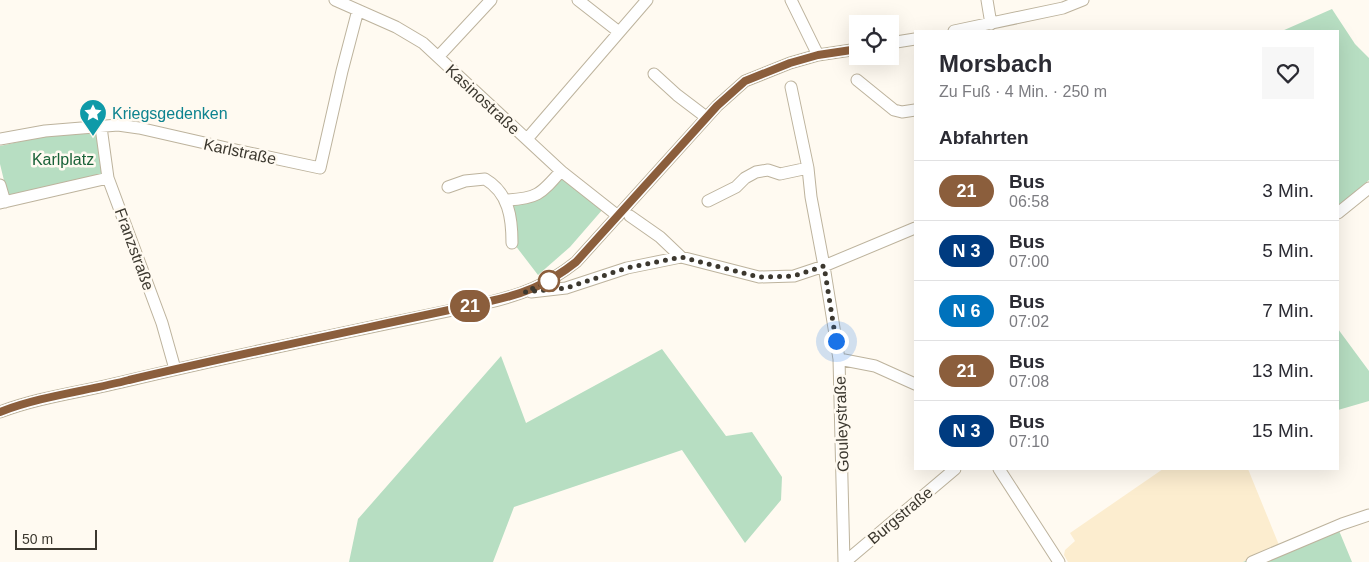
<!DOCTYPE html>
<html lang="de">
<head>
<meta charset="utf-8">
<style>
	:root { --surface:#fff; --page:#f7f7f7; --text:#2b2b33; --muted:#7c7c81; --line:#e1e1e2 }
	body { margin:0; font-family:Helvetica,sans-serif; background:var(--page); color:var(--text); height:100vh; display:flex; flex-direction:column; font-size:19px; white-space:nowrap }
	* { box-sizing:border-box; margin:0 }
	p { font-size:16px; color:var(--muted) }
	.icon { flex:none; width:28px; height:28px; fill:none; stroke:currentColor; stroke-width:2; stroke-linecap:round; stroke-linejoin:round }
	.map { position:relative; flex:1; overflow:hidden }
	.panel { position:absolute; left:914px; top:30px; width:425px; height:440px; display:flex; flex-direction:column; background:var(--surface); border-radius:0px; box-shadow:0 5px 20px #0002 }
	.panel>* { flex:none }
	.badge { padding:0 10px; border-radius:16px; font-size:18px; line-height:32px }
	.tools { position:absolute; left:849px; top:15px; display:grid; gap:10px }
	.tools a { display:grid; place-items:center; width:50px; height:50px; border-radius:0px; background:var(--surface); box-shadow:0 5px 20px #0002; font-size:25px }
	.scale { position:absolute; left:15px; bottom:12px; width:82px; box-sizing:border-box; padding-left:5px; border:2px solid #3c382f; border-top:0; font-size:14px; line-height:18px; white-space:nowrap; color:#3c382f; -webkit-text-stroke:4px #fffaf1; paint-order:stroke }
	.you { position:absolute; width:25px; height:25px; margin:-12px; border:4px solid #fff; border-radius:50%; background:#1a73e8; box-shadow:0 0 0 8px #1a73e833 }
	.map>.badge { position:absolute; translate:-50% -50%; box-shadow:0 0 0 2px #fff }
	h2 { padding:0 25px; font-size:19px; line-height:45px }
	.round { display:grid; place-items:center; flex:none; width:52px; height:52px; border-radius:0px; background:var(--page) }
	.headline { display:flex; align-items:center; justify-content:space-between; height:85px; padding:0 25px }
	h1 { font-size:24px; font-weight:700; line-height:38px }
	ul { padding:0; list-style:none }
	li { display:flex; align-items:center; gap:15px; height:60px; padding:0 25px; border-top:1px solid var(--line) }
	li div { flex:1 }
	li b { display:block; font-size:19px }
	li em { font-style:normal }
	li .badge { min-width:55px; font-weight:700; text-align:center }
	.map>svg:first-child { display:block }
	.built { fill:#fcedcf }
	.green { fill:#b7dec2 }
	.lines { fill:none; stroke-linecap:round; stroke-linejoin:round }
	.street-casing { stroke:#bdb39d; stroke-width:13 }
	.street { stroke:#fff; stroke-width:11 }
	.line-casing { stroke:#fff; stroke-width:11 }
	.line { stroke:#8b5e3c; stroke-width:8 }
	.walk { stroke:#3c382f; stroke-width:5; stroke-dasharray:0 9 }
	.stop-dot { fill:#fff; stroke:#8b5e3c; stroke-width:2.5 }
	.labels { text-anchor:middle; stroke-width:5; stroke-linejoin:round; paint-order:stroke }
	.street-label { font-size:16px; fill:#3c382f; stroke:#fffaf1 }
	.culture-label { font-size:16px; fill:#0d838f; stroke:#fffaf1; text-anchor:start }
	.park-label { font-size:16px; fill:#196238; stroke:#fffaf1 }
</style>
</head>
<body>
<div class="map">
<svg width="1369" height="562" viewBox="0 0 1369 562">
	<rect width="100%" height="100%" fill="#fffaf1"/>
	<path class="built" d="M1163,469H1248L1279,545L1243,562H1068L1064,555L1065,550L1075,541L1070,533Z"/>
	<path class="green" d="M1332,9L1355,44L1369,58V180L1338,206V31H1282Z
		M97,131L104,176L8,197L0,164V146L59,133Z
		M563,176L603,209L570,247L538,275L515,245L511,203Z
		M1338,329L1369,371V401L1338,410Z
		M662,349L726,436L752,432L782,477L781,500L745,543L682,450L514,507L493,562H349L358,519L501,356L526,423Z
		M1335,521L1352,562H1243Z"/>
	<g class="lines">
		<defs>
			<path id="street" d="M335,0L396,27L423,43L561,171L618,216
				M578,0L619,32
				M791,0L818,55
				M987,0L991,24
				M954,31L1063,8L1083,0
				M890,43L915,39
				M438,57L491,0
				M654,74L677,95L706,117
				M857,80L894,110L902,112L915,110
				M791,87L808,168L811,197L824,266L839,359L844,562
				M101,127L108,178L162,323L175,369
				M0,139L45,131L118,125L139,128L231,149L320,168L342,71L358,10
				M527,139L647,0
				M0,185L5,202
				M448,187L465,181L485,179C509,193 512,218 512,243
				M505,200C537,199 541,194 561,171
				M708,201L736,187L745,178L756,172L768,170L780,174L808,168
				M0,203L108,178
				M1338,213L1369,188
				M630,216L660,237L681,257
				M531,292L566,288L627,268L681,257L759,277L794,276L824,266L915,228
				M839,359L875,366L915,384
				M0,412C39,397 82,392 122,382C243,353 365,328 486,303C521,295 547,285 576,262L717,106L745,81L790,63L818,55L858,49
				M999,469L1059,562
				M845,562L955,469
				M1252,562L1342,524L1369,515"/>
		</defs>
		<use href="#street" class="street-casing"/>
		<use href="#street" class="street"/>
	</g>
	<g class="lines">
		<defs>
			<path id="line" d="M0,412C41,396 87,391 129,380C248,352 367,328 486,302C521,295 547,285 576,262L717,106L745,81L790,63L818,55L858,49"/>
		</defs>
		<use href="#line" class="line-casing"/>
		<use href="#line" class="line"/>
		<path class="walk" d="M549,281L525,292L566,288L627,268L681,257L759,277L794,276L824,266L836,341"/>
	</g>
	<defs>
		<symbol id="sight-pin" viewBox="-11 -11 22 30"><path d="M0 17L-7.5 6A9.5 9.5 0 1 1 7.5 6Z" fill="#0f9aa8" stroke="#fffaf1"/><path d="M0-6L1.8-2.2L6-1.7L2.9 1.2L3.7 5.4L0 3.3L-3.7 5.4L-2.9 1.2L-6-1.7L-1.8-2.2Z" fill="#fff"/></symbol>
	</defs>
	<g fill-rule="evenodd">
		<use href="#sight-pin" x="77" y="97" width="32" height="43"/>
	</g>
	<circle class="stop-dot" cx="549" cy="281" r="10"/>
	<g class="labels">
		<g class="street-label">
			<text transform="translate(483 99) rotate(43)" y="6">Kasinostraße</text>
			<text transform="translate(240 151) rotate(12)" y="6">Karlstraße</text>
			<text transform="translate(135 249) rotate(70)" y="6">Franzstraße</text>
			<text transform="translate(841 424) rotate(-92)" y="6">Gouleystraße</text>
			<text transform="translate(900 515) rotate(-40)" y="6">Burgstraße</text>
		</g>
		<g class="culture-label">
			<text x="112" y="119">Kriegsgedenken</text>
		</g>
		<g class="park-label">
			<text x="63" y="165">Karlplatz</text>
		</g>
	</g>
</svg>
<div class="tools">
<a><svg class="icon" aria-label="locate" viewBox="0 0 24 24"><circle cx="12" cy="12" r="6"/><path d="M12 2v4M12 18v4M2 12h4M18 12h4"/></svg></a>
</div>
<div class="scale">50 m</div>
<div class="you" style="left:836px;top:341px"></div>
<b class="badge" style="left:470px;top:306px;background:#8b5e3c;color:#fff">21</b>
<section class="panel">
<div class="headline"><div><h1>Morsbach</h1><p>Zu Fuß · 4 Min. · 250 m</p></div><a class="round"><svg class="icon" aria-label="heart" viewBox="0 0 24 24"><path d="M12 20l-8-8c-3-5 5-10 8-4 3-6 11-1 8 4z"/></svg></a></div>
<h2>Abfahrten</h2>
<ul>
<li><span class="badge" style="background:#8b5e3c;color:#fff">21</span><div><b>Bus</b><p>06:58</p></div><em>3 Min.</em></li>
<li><span class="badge" style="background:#003b80;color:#fff">N 3</span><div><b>Bus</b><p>07:00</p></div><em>5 Min.</em></li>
<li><span class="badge" style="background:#0072bc;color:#fff">N 6</span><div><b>Bus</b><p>07:02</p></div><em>7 Min.</em></li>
<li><span class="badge" style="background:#8b5e3c;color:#fff">21</span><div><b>Bus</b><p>07:08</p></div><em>13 Min.</em></li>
<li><span class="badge" style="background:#003b80;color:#fff">N 3</span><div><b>Bus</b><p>07:10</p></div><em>15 Min.</em></li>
</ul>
</section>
</div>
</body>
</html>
